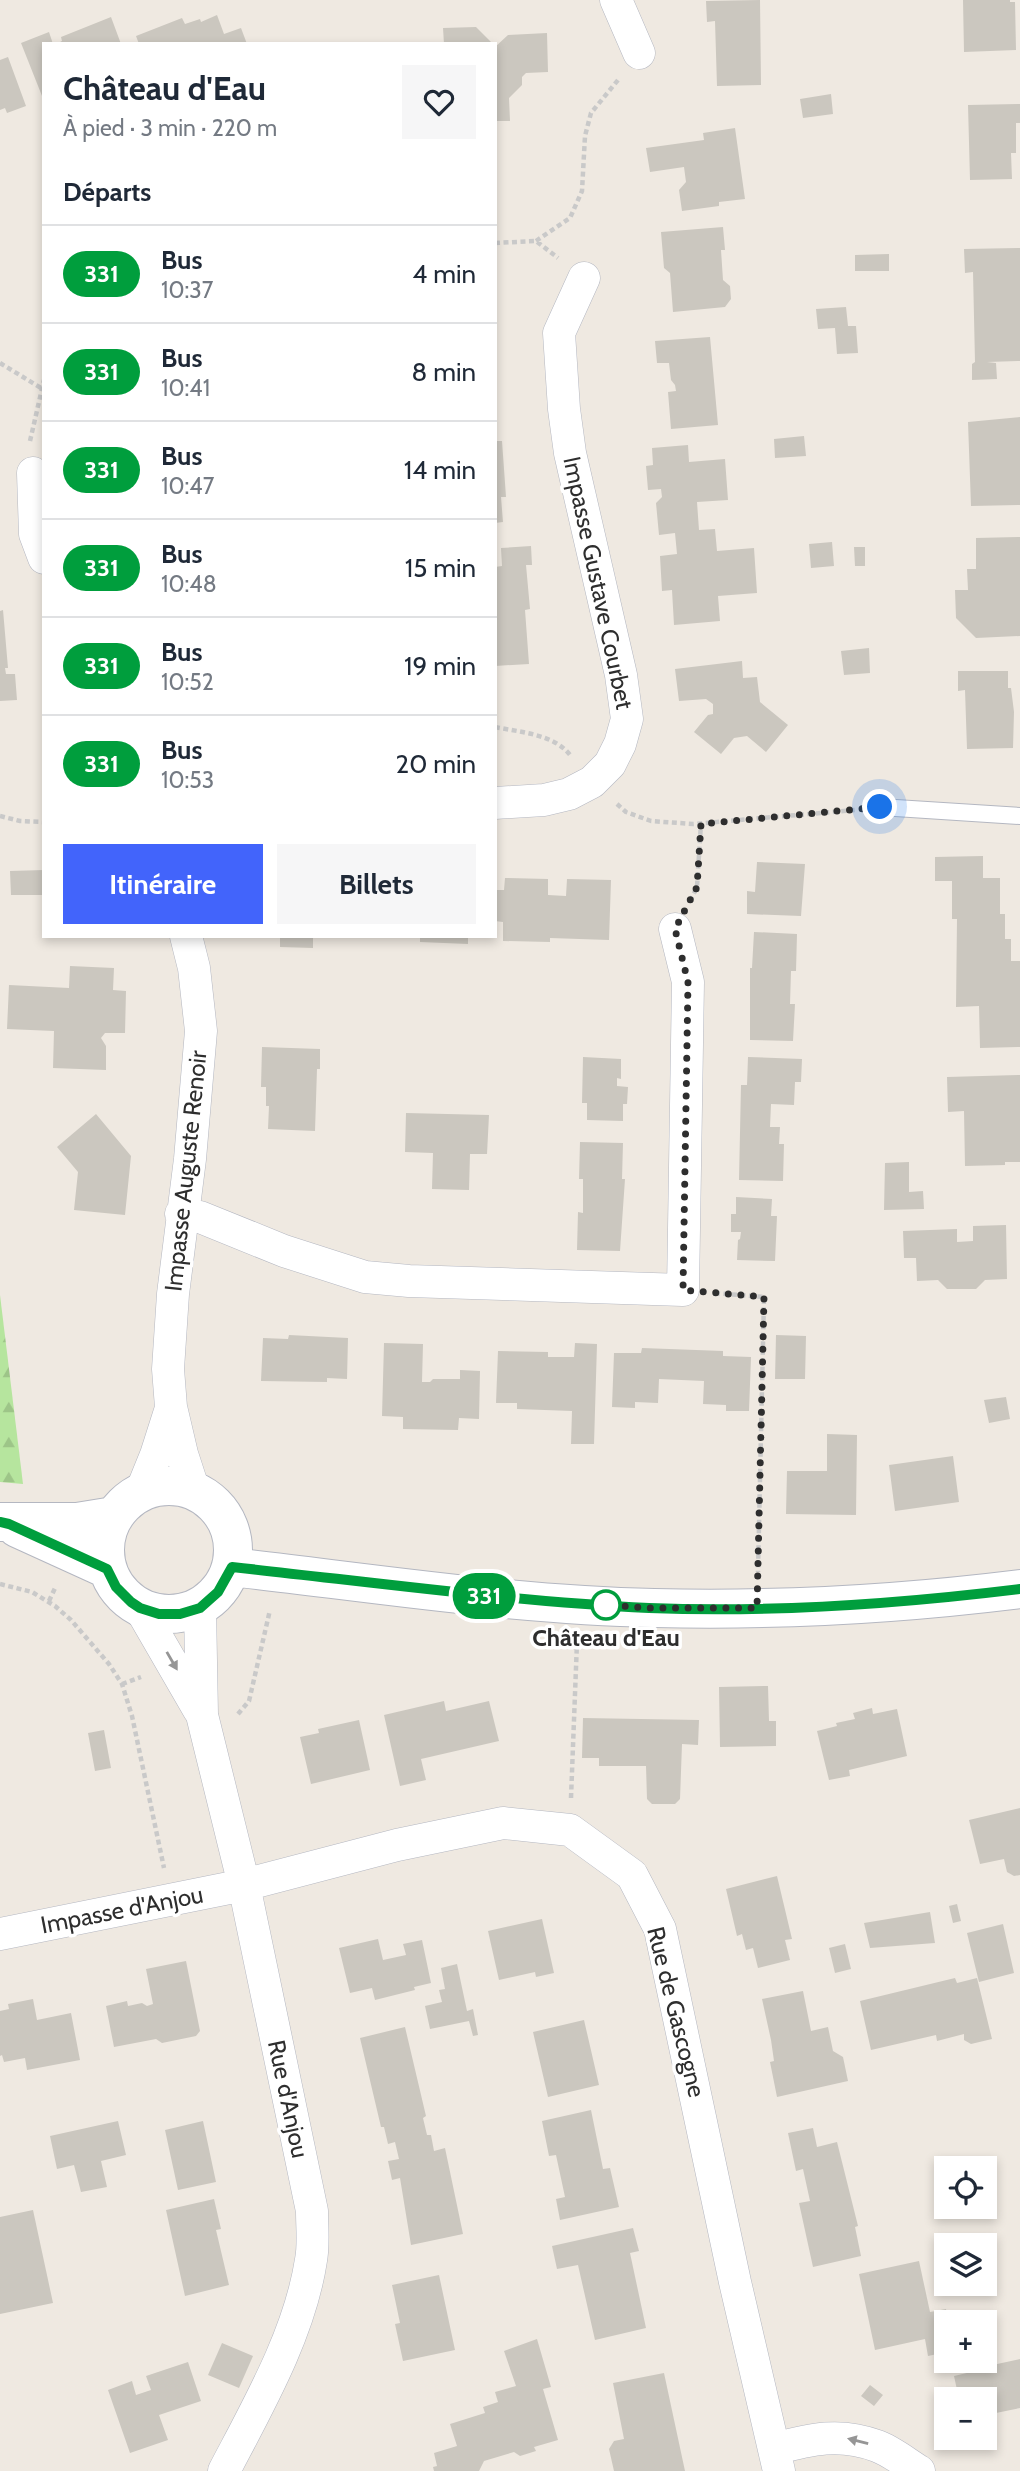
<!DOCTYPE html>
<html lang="fr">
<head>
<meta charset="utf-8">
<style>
	:root { --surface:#fff; --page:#f6f6f7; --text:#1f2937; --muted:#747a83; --line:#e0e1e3; --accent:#4264fb }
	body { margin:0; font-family:Cabin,sans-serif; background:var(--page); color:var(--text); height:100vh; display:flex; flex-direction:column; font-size:26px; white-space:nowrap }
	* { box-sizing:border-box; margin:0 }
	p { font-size:23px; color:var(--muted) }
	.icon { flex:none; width:38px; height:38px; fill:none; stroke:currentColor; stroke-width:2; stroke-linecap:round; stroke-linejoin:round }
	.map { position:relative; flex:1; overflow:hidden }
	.panel { position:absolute; left:42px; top:42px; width:455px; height:896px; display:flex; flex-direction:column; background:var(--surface); border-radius:0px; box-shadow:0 4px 10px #0003 }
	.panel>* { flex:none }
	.badge { padding:0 14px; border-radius:23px; font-size:24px; line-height:46px }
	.controls { position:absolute; left:934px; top:2156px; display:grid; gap:14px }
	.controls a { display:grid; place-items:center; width:63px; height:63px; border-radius:0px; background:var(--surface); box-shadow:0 4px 10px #0003; font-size:35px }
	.you { position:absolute; width:35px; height:35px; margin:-18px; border:5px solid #fff; border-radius:50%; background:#1a73e8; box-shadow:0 0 0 10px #1a73e833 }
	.map>.badge { position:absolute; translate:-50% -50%; box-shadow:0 0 0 4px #fff }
	h2 { padding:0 21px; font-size:26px; line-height:63px }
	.round { display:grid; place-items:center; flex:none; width:74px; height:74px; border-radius:0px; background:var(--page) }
	.overview { display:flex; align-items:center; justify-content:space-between; height:119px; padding:0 21px }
	h1 { font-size:33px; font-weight:700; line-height:52px }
	.primary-button { display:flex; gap:14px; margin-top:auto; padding:14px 21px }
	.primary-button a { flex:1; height:80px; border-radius:0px; background:var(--accent); color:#fff; font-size:28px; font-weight:700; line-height:80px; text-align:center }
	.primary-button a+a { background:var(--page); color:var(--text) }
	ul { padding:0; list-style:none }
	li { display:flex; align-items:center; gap:21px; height:98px; padding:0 21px; border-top:2px solid var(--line) }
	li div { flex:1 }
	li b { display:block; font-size:26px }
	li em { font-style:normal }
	li .badge { min-width:77px; font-weight:700; text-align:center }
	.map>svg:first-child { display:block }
	.forest { fill:url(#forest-firs) }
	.building { fill:#cbc7bf }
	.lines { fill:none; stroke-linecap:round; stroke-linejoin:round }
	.service-casing { stroke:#b4b7c1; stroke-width:18 }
	.minor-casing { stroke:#b4b7c1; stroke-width:33 }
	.tertiary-casing { stroke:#b4b7c1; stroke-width:40 }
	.path { stroke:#c9c9c9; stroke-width:4.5; stroke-dasharray:5 3.5; stroke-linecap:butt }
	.service { stroke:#fff; stroke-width:16 }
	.minor { stroke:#fff; stroke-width:32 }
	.tertiary { stroke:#fff; stroke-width:38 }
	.oneway { fill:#969696 }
	.line-casing { stroke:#fff; stroke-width:16 }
	.line { stroke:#009e3d; stroke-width:10 }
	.walk { stroke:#2e2e2e; stroke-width:7; stroke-dasharray:0 12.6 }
	.stop-dot { fill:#fff; stroke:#009e3d; stroke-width:3.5 }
	.labels { text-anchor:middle; stroke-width:7; stroke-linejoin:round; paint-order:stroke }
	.street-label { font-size:24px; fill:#2e2e2e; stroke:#fff }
	.stop-label { font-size:24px; font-weight:bold; fill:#2e2e2e; stroke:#fff }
</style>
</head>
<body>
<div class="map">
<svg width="1020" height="2471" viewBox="0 0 1020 2471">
	<defs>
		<pattern id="forest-firs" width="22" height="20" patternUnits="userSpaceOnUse" patternTransform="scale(1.75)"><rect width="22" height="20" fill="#b6e59e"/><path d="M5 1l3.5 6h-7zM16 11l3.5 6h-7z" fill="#9dc588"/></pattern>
	</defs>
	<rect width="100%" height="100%" fill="#efe9e1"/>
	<path class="forest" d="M0,1295L23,1484L0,1482Z"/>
	<path class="building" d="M760,0L761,85L717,86L715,21L707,22L706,1Z
		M963,0H1010V2H1015L1016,50L964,52Z
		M217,15L224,34L241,28L247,44H139L136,36L182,18L185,24L200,19L201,22Z
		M111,17L121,44H56L62,41L61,37Z
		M476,27L493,44H444L443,28Z
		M49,32L53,44H44V101L21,43Z
		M547,33L548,72L526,73L522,77V85L509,98L510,121H495V47L508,35Z
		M8,57L26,106L7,113L5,108L0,110V60Z
		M831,94L833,114L803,118L800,99Z
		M1020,104V123H1016V153H1011L1012,179L970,180L968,105Z
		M735,128L745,199L719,202V206L682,211L679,190L686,182L684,167L650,172L646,148L704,140L703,133Z
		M723,227L725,250H721L723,280L730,286L731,299L725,307L673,312L670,273L664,268L661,232Z
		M1020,248V361L987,362L996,363L997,379L972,380V364L975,362L973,272L965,273L964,249Z
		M889,254V271H855V255Z
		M846,307L848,326H856L858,353L837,354L835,328L818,329L816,309Z
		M710,337L718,425L671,429L668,392L676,391L675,385L671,380L669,363H657L655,341Z
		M1020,417V505L971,506L968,422Z
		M804,436L806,456L775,458L774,439Z
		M495,441H502L506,497H501L503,522L495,523Z
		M688,445L689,462L725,459L728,500L697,502L699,530L715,529L717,551L754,548L757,593L718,596L720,621L674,625L672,590L662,591L660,556L677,554L675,533L659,535L656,503L662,497L661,489L648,490L646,466L653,465L652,448Z
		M1020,537V636L976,638L956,618L955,590H968L967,569H976V538Z
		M832,542L834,566L811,568L809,544Z
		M531,546L532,565H526L530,609L525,610L529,664L495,666V567L502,566L501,548Z
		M854,547H865V566H855Z
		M3,610L8,668H5L6,674H15L17,700L0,701V611Z
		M869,648L870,673L844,675L841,651Z
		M742,661L743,678L757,677L760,702L788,725L766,752L747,736L734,738L721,754L694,732L708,715L713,714V704L706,699L679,701L675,669Z
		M958,671H1008V688H1011L1014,712L1013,748L967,749L965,690L958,691Z
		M983,856V878H1000V914H1005V939H1011V961H1020V1047L980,1048L979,1006L956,1007L957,919H952V881H935V857Z
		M757,862L805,864L801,916L747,914V891L755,892Z
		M44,870V895H11L10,871Z
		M505,878L548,879V895L566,896L567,879L611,880L609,940L550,938V942L503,941V922L495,921V890H504Z
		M754,932L797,934L796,971H791L790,1004H795L793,1041L750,1040V968H752Z
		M280,936H313V948L280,947Z
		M420,936H468V944L420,942Z
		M70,966L114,968L113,990L126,991L125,1033H105L101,1038L106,1046V1070L53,1068L54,1031L7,1029L9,985L69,988Z
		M262,1047L320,1049V1069H317L315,1131L268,1129L269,1106H266V1087H261Z
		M583,1057L621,1059V1079L617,1078V1086L628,1087L627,1104H623V1121L587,1120V1103H582Z
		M748,1057L802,1059L801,1082H795L794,1105L771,1104L770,1127H780L779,1144H784L783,1181L739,1180L741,1085H747Z
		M1020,1075V1162H1005V1165L965,1166L964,1111L948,1112L947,1077Z
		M406,1113L489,1115L487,1154H470L469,1190L432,1189L433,1153L405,1152Z
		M96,1114L131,1156L125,1215L74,1210L78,1172L57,1147Z
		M580,1142L623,1143L622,1179H625L620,1251L577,1250L578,1212L583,1213V1179H579Z
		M909,1162V1192L923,1191L924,1209L884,1210L885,1163Z
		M736,1197L772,1199L771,1216H777L775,1261L737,1260L738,1240L740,1239L741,1232H731V1214H736Z
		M1006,1225L1007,1279L985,1280L976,1289H947L938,1280L917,1281L916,1258H904L903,1231L957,1229V1242L973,1241V1226Z
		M289,1335L348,1338L347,1379L327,1378V1382L261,1381L263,1338L288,1339Z
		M776,1335L806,1336L805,1379H775Z
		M384,1343L423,1344L422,1382H430L433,1379H460V1370L480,1371L479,1419L459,1418L458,1430L403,1429V1417L382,1416Z
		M575,1343L597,1344L594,1444H571L572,1411L517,1409V1403H496L498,1351L548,1352V1357H574Z
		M642,1348L723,1351V1356L751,1357L749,1411H726V1405L703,1404L704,1381L659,1379L658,1403L635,1402V1408L612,1407L614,1353H641Z
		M1006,1397L1010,1419L989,1423L984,1400Z
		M827,1434L857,1435L856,1515L786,1514L787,1471H827Z
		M953,1456L959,1502L895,1511L889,1465Z
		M768,1686L769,1721H776V1746L720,1747L719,1687Z
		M444,1701L446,1711L489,1701L499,1741L421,1759L426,1780L400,1786L384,1715Z
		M872,1708L873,1714L897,1709L907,1756L849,1770L850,1776L829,1780L817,1731L837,1726L836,1723L855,1719L853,1713Z
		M583,1718L699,1720L698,1745L682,1744L680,1799L675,1804H652L647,1799L646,1766H599V1758H582Z
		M359,1720L370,1770L311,1784L300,1737L319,1733L318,1729Z
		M104,1730L111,1768L95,1771L88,1733Z
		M1020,1808V1875L1014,1876L1007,1872L1004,1859L980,1864L969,1820Z
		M777,1876L792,1939L785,1940L790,1960L758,1968L753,1948L746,1950L742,1934L737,1936L726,1889Z
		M957,1904L961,1921L953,1923L949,1906Z
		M930,1912L935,1943L870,1948L864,1923Z
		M542,1919L554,1973L536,1977L535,1972L499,1980L488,1931Z
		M1003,1924L1014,1973L979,1982L967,1933Z
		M378,1939L383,1960L406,1955L403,1944L422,1940L431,1983L414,1987L415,1990L375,2000L372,1988L350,1993L339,1948Z
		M845,1944L851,1969L835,1973L829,1948Z
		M186,1961L200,2031L196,2036L162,2043L156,2039L114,2047L106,2006L127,2001L128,2006L142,2003L147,2006L153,2004L146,1969Z
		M457,1964L467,2011L473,2009L478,2035L473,2036L469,2021L430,2029L425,2006L442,2002L439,1990L445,1989L441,1968Z
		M955,1978L957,1983L977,1978L992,2039L971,2044L964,2040V2034L937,2041L936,2035L871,2050L860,2001Z
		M803,1991L811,2031L828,2027L833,2051L843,2057L848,2081L777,2097L770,2062L774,2061L771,2040L762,1999Z
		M33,1999L37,2020L71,2013L80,2060L27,2070L25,2058L4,2062L2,2055L0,2056V2011L9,2009L8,2004Z
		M584,2020L599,2085L548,2097L533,2032Z
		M405,2027L426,2116L423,2118L427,2135H431L434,2151L445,2148L463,2234L411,2245L400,2178L392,2180L388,2161L399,2159L395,2142L388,2144L384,2127H381L360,2038Z
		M591,2110L603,2169L610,2168L619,2207L560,2220L556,2199L565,2197L556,2155L549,2156L542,2121Z
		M118,2121L126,2155L101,2161L107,2187L81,2192L74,2165L57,2169L50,2136Z
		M203,2121L216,2182L178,2190L165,2130Z
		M813,2128L817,2147L837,2142L858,2226L855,2227L861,2256L813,2267L799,2203L810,2201L803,2169L796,2171L788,2133Z
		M214,2199L221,2229L216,2230L229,2285L185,2296L166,2210Z
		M33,2210L53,2303L0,2314V2217Z
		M633,2228L639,2251L630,2253L646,2328L595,2340L578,2265L557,2269L552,2246Z
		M919,2261L930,2312L946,2309L949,2322H947V2352L928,2356L925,2339L875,2350L859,2274Z
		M439,2275L455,2350L403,2361L395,2324L400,2323L392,2285Z
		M537,2339L551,2387L543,2389L558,2440L534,2447L536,2451L520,2456L514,2452L484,2461L479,2471H434L433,2467L437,2466L434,2453L457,2446L450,2424L485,2413L483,2407L498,2402L495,2392L516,2386L504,2351Z
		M222,2343L253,2356L239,2388L208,2375Z
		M1020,2359V2408L996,2413L995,2407L985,2409V2399H959L954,2376L971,2372L969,2364L986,2361L988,2366Z
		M188,2362L201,2401L159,2415L168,2440L130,2453L108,2390L132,2381L136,2395L151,2390L146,2376Z
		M664,2373L685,2471H614L609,2449L614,2441L624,2439L613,2383Z
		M870,2385L883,2395L874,2406L861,2396Z"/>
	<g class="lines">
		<defs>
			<path id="service" d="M880,807L1020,816"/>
			<path id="minor" d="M616,0L639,53
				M33,473L35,534L44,558
				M495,803L544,800L569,794L592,782L610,764L620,744L627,719L621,675L570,453L564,409L559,333L584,278
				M186,936L194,968L201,1031L190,1159L173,1294L168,1369L171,1407L182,1454L194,1491
				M181,1214L200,1217L284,1251L365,1277L409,1281L683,1290L688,982L675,929
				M141,1492L156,1455L171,1408
				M140,1608L199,1710
				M200,1608L202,1715L244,1885L312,2211C312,2227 314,2245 311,2260C300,2333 258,2406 224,2471
				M0,1934L244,1885L397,1845L503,1823L570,1830L632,1875L660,1929L735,2282L779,2471
				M774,2449C811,2439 840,2432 877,2446C891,2451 906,2463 919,2471"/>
			<path id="tertiary" d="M105 1550a64 64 0 1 1 128 0a64 64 0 1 1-128 0Z
				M0,1522H77L114,1516
				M17,1528L107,1569
				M232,1567C372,1583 513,1605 654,1608C776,1611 899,1604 1020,1589"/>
		</defs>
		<use href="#service" class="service-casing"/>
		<use href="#minor" class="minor-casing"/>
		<use href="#tertiary" class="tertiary-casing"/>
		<path class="path" d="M536,241L570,218L582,191L585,136L591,113L618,80
			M495,243L536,241L558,258
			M0,363L41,388
			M30,441L44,380
			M495,727C519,732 554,734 570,755
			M617,804L626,812L651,821L693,824L855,810
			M0,816L20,821L44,822
			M690,901L697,887L701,823
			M715,1293L764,1297L758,1572
			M0,1584L32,1592L55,1606L71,1620L109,1664L122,1684L132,1716L164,1868
			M49,1601L56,1586
			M122,1684L141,1677
			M238,1714L249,1701L270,1610
			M571,1798L577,1642"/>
		<use href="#service" class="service"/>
		<use href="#minor" class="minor"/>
		<use href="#tertiary" class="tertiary"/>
	</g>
	<defs><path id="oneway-solid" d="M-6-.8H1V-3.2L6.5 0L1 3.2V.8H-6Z" transform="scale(1.75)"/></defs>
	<g class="oneway">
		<use href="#oneway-solid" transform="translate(172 1661) rotate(60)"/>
		<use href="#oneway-solid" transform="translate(858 2441) rotate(-166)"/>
	</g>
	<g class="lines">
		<defs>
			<path id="line" d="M0,1522L9,1524L107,1569L116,1587L131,1602L140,1608L159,1614H180L200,1608L218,1592L232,1567C371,1582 509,1601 649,1608C772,1613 898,1604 1020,1589"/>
		</defs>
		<use href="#line" class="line-casing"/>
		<use href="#line" class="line"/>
		<path class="walk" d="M606,1605H603L652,1608H757L764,1297L683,1290L688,982L675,929L697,887L701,824L880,807"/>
	</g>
	<circle class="stop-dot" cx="606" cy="1605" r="14"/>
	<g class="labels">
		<g class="street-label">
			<text transform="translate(598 583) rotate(78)" y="8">Impasse Gustave Courbet</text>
			<text transform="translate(186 1171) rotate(-84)" y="8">Impasse Auguste Renoir</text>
			<text transform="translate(122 1910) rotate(-11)" y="8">Impasse d'Anjou</text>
			<text transform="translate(676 2012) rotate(76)" y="8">Rue de Gascogne</text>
			<text transform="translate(288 2099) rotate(78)" y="8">Rue d'Anjou</text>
		</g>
		<g class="stop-label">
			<text x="606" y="1646">Château d'Eau</text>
		</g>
	</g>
</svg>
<div class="controls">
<a><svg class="icon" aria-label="locate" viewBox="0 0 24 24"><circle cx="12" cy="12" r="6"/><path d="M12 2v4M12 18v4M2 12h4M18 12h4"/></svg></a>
<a><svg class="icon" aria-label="layers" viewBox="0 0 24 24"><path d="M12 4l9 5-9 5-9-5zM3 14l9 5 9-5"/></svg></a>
<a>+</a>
<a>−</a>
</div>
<div class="you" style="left:880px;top:807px"></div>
<b class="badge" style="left:484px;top:1596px;background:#009e3d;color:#fff">331</b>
<section class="panel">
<div class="overview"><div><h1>Château d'Eau</h1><p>À pied · 3 min · 220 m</p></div><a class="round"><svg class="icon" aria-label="heart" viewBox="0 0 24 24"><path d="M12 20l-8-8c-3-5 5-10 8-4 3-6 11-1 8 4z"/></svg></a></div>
<h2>Départs</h2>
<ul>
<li><span class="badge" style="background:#009e3d;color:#fff">331</span><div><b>Bus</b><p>10:37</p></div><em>4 min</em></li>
<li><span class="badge" style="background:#009e3d;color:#fff">331</span><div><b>Bus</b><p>10:41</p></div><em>8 min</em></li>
<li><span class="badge" style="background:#009e3d;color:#fff">331</span><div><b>Bus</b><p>10:47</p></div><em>14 min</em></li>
<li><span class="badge" style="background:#009e3d;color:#fff">331</span><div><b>Bus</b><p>10:48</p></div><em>15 min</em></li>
<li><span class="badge" style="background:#009e3d;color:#fff">331</span><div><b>Bus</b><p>10:52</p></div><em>19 min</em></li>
<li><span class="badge" style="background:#009e3d;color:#fff">331</span><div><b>Bus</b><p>10:53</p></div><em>20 min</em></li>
</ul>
<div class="primary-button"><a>Itinéraire</a><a>Billets</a></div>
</section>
</div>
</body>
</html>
